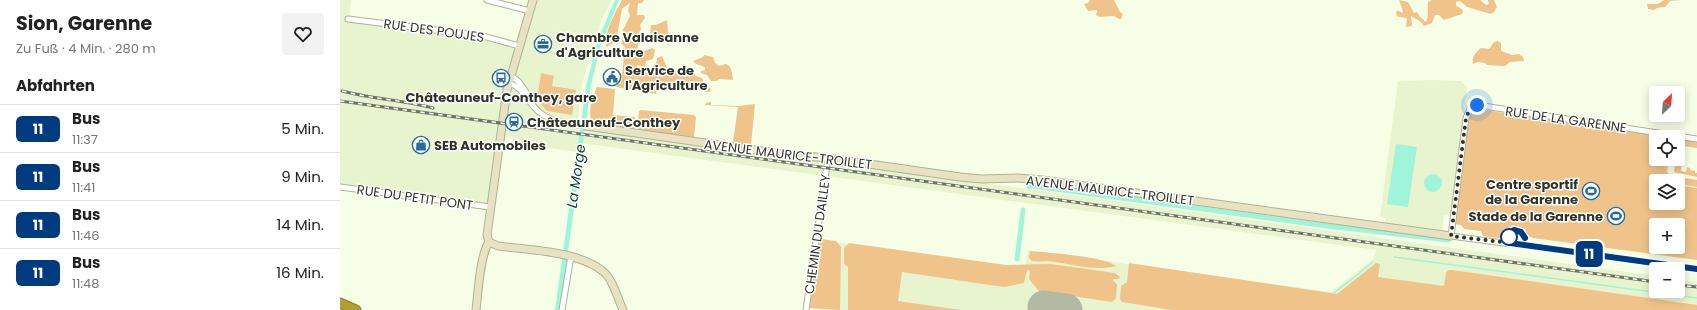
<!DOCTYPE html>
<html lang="de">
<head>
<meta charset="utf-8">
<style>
	:root { --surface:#fff; --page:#f2f2f2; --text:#222; --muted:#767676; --line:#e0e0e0 }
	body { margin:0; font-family:Poppins,sans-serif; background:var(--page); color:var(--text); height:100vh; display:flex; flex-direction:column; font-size:15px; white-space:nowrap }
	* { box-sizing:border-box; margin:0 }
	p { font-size:13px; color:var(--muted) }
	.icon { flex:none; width:22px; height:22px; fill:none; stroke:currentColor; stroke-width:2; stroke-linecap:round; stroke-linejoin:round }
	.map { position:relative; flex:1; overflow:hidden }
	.side { display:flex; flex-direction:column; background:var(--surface); width:340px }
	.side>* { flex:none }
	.badge { padding:0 8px; border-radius:6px; font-size:14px; line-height:26px }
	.needle { width:26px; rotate:25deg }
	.tools { position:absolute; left:1309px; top:86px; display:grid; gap:8px }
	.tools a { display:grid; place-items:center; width:36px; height:36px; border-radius:4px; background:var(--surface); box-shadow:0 2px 10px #0003; font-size:20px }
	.you { position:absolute; width:20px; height:20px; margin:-10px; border:3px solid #fff; border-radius:50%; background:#1a73e8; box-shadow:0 0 0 6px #1a73e833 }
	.map>.badge { position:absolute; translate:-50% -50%; box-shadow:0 0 0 2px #fff }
	h2 { padding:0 16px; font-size:15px; line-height:36px }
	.round { display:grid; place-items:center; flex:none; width:42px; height:42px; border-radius:4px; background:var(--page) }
	.summary { display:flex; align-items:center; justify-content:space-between; height:68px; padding:0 16px }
	h1 { font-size:19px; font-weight:700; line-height:30px }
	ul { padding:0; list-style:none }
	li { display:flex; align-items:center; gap:12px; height:48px; padding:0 16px; border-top:1px solid var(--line) }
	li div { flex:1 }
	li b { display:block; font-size:15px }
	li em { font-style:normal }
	li .badge { min-width:44px; font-weight:700; text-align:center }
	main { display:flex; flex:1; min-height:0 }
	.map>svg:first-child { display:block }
	.built { fill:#e7f4cd }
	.green { fill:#f0c38a; fill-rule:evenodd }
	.water { fill:#9ff5d9 }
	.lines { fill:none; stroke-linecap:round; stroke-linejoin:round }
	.stream { stroke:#9ff5d9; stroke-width:1.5 }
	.canal { stroke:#9ff5d9; stroke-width:5 }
	.runway { stroke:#b2baa4; stroke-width:33 }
	.street-casing { stroke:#aab496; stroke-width:7 }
	.secondary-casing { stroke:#aab496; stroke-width:9 }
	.highway-casing { stroke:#867a2f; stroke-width:11 }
	.street { stroke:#fff; stroke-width:5 }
	.secondary { stroke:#e8e2c2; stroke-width:7 }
	.highway { stroke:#b49f33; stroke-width:9 }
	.rail-casing { stroke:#6e7464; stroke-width:3 }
	.rail { stroke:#fff; stroke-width:1.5; stroke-dasharray:4.5; stroke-linecap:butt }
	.line-casing { stroke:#fff; stroke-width:9 }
	.line { stroke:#003b80; stroke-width:6 }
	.walk { stroke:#303428; stroke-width:4; stroke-dasharray:0 7.2 }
	.stop-dot { fill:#fff; stroke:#003b80; stroke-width:2 }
	.labels { text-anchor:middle; stroke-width:3; stroke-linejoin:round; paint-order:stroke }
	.street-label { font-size:13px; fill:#303428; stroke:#fff }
	.poi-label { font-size:13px; font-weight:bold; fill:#303428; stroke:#fff; text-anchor:start }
	.water-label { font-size:14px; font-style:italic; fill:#0f372c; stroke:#fff }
</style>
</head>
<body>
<main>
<section class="side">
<div class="summary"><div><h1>Sion, Garenne</h1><p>Zu Fuß · 4 Min. · 280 m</p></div><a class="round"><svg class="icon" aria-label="heart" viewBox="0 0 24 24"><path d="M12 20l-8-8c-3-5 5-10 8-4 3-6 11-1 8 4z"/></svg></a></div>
<h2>Abfahrten</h2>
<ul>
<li><span class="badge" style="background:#003b80;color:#fff">11</span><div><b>Bus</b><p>11:37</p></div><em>5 Min.</em></li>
<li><span class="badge" style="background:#003b80;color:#fff">11</span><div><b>Bus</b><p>11:41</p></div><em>9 Min.</em></li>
<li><span class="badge" style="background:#003b80;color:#fff">11</span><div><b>Bus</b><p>11:46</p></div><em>14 Min.</em></li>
<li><span class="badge" style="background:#003b80;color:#fff">11</span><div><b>Bus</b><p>11:48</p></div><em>16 Min.</em></li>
</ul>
</section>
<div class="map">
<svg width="1357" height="310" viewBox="0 0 1357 310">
	<rect width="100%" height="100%" fill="#f6ffe5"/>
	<path class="built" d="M0,0H11L9,18L143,36L179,46L193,0H272L261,21L242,84L237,130L347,142L1316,276V291H1338V279L1357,282V310H483L470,308L479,240L685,268L688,250L991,292L1033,259L1036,250L240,143L236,152L173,143V137H162L158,134L148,204L0,184Z
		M1092,80L1121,81L1127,87L1110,216L1104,215L1102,231L1049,224L1046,222L1045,218L1040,217L1058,81Z"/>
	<path class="green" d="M282,0H304L302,3H298L297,15H304L305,18L300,25L301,29L299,33L302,39L298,45L297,51H304L312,48L315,50L313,59L306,61L305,67L297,65L298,73L308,72L312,66L316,65L317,58L322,56L328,70L340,71L344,74L352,71L356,76L362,78L365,85L371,89L370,92L317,85L316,94L276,87L277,84H281L285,47L281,43L284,37L282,32L290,16L288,10L290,3L282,9L276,42L266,47C264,30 275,14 282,0Z
		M750,0H774L780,12L783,14L781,19H779L774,16L760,17L756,15L757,10L748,11L744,4L748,3Z
		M1059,0L1068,2L1074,13L1077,12L1080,17L1086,22C1089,16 1087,8 1088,2L1092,0H1140L1146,5L1149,4L1148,0H1154L1157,7L1154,12L1151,14L1127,7L1120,1L1116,2V6L1122,9L1123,11L1122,14L1104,20L1099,15H1095L1092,23L1084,26L1081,22L1071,16L1072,26L1066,27L1067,18L1059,17L1056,14L1057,10L1062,13L1063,11Z
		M1324,0H1341L1330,1L1325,7L1317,8L1314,10L1308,9L1307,4H1318Z
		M327,20L329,45L317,38L314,42H312L310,37L311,25H316Z
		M1158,41L1161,43V51L1172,55L1179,54L1183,57L1184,61L1170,62L1165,66L1147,65L1145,63L1138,62L1133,64C1132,56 1135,53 1141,48L1149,49L1154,42Z
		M364,55L373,57L375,63L379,66L386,64C393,67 392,75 393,80L379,79L377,81H371L367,75L361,73V71L365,70V67L356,64L353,61L363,57Z
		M201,73L214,76L212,86L236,90L232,115L207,111L197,100Z
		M257,87L275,89L273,115L295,117L294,128L260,125L252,122C247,111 253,96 257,87Z
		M371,102V105L399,106L415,104L411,145L393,142L398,107L365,105L366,103Z
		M1137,109L1332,137H1316V159H1329L1327,172L1331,176L1357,180V187L1345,185L1344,186L1357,188V260L1193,238L1188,236L1180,227L1172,226L1167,230L1164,239L1143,236L1141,231L1124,229L1121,225L1114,224L1127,117L1130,112ZM1316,181H1338V203H1316ZM1316,225H1338V247H1316Z
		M301,110L354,115L356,117L354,137L297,130L299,111Z
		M1338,139L1357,140V148L1343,146L1341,171L1346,172L1347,167L1350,168V170L1355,171V173H1357V177L1334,172L1336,159H1338L1339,146L1338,145Z
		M481,239L496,241L501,247L500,310L470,308L477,241Z
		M509,243L666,265L711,264L775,273L780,277L779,279H773V281L777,284L776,298L772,302L699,291L689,279L690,271L687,270L684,283L664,287L562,272L558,301L621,310H508V267L504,264V248Z
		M690,251C709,253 763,256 776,266C754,272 730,263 707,261C702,261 697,262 692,261L689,258Z
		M789,263L997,294L1036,263L1040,264L1038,277L1104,286L1106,272L1109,270H1112L1357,305V310H832L782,302L780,299L781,286L787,282Z"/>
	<path class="water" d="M275,0H279L261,45L251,85L220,310H215L246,86L258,40Z
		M1056,144L1077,147L1068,207L1047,204Z
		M1084 183a9 9 0 1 1 18 0a9 9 0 1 1-18 0Z"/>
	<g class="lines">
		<path class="stream" d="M1054,257L1357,298
			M994,293L1033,262"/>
		<path class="canal" d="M689,187L693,186L987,226L1108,240
			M677,259L683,210"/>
		<path class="runway" d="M704,307L726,310"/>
		<defs>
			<path id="street" d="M147,0L190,11
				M8,19L143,36L179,46
				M170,75L179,82L186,92
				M169,83C184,88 187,101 198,111C211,123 229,124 246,126
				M1357,139L1137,105L1131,106L1126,118L1111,236L1357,269
				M0,187L150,207
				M222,310L231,256
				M466,310L488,158"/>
			<path id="secondary" d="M246,126L444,154L487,158L620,177L642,179L678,178L702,180L1111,236
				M149,242L147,235L167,90L193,0
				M149,242L158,246C189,250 243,251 266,274C274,283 278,299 283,310
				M136,310C138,293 140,255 149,242"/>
			<path id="highway" d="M0,303L16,310"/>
		</defs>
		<use href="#street" class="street-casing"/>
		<use href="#secondary" class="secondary-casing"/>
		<use href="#highway" class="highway-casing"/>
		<use href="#street" class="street"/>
		<use href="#secondary" class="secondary"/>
		<use href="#highway" class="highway"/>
		<defs>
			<path id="rail" d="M2,91C32,99 63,100 93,108
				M0,101L1316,282
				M1338,285L1357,287"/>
		</defs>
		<use href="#rail" class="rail-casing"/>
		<use href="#rail" class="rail"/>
	</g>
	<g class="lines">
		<defs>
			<path id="line" d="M1185,238L1181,232L1174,230L1171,232L1169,240L1170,243L1357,269"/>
		</defs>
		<use href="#line" class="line-casing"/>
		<use href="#line" class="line"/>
		<path class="walk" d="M1137,105L1131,106L1126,118L1111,236L1170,243L1169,237"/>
	</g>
	<defs>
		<symbol id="office-ring" viewBox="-11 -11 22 22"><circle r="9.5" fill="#fff" stroke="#246b9f" stroke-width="1.5"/><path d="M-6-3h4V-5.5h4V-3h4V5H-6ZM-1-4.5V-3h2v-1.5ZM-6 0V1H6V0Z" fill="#246b9f"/></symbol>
		<symbol id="civic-ring" viewBox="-11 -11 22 22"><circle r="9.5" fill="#fff" stroke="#246b9f" stroke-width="1.5"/><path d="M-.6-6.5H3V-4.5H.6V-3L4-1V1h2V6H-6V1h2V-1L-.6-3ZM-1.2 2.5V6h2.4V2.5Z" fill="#246b9f"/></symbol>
		<symbol id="bus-ring" viewBox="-11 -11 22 22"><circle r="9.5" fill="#fff" stroke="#246b9f" stroke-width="1.5"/><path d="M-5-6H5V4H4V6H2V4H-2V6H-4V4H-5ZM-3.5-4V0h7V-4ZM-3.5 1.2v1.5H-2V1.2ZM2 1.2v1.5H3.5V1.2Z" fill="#246b9f"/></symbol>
		<symbol id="station-ring" viewBox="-11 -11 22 22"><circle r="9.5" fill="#fff" stroke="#246b9f" stroke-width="1.5"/><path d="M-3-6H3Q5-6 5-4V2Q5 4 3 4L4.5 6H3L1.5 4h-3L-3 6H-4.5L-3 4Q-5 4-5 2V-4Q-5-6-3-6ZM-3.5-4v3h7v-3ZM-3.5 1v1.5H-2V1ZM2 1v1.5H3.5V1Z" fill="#246b9f"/></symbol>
		<symbol id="shop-ring" viewBox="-11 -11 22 22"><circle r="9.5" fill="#fff" stroke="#246b9f" stroke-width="1.5"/><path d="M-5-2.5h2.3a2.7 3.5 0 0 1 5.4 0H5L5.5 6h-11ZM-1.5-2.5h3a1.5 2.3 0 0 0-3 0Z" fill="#246b9f"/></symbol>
		<symbol id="stadium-ring" viewBox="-11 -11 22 22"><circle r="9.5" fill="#fff" stroke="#246b9f" stroke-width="1.5"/><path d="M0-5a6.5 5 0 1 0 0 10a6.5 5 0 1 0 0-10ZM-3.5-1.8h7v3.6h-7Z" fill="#246b9f"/></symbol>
	</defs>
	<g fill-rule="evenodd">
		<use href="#office-ring" x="193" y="34" width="20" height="20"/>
		<use href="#civic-ring" x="262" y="67" width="20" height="20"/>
		<use href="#bus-ring" x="151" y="68" width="20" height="20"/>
		<use href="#station-ring" x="164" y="112" width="20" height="20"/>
		<use href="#shop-ring" x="71" y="135" width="20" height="20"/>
		<use href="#stadium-ring" x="1241" y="181" width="20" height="20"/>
		<use href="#stadium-ring" x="1266" y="206" width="20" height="20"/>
	</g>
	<circle class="stop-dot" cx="1169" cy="237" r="8"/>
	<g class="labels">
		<g class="street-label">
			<text transform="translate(94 30) rotate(8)" y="5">RUE DES POUJES</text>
			<text transform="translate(1226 119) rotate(8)" y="5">RUE DE LA GARENNE</text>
			<text transform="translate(448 154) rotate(7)" y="5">AVENUE MAURICE-TROILLET</text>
			<text transform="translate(770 190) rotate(7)" y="5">AVENUE MAURICE-TROILLET</text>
			<text transform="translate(75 197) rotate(8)" y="5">RUE DU PETIT PONT</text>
			<text transform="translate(477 234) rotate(-82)" y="5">CHEMIN DU DAILLEY</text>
		</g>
		<g class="poi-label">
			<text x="216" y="42">Chambre Valaisanne<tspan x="216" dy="15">d'Agriculture</tspan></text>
			<text x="285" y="75">Service de<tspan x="285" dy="15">l'Agriculture</tspan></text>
			<text x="161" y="102" text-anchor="middle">Châteauneuf-Conthey, gare</text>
			<text x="187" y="127">Châteauneuf-Conthey</text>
			<text x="94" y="150">SEB Automobiles</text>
			<text x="1238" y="189" text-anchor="end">Centre sportif<tspan x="1238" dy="15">de la Garenne</tspan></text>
			<text x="1263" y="221" text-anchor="end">Stade de la Garenne</text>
		</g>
		<g class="water-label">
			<text transform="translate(236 176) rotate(-82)" y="5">La Morge</text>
		</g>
	</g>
</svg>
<div class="tools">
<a><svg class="needle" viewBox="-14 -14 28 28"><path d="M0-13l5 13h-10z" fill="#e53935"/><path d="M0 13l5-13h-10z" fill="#767676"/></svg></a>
<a><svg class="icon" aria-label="locate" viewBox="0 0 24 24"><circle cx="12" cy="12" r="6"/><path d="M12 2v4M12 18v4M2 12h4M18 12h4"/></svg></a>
<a><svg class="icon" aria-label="layers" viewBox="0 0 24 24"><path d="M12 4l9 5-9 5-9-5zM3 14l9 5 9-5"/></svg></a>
<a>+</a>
<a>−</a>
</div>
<div class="you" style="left:1137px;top:105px"></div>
<b class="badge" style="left:1249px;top:254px;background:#003b80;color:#fff">11</b>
</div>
</main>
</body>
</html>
